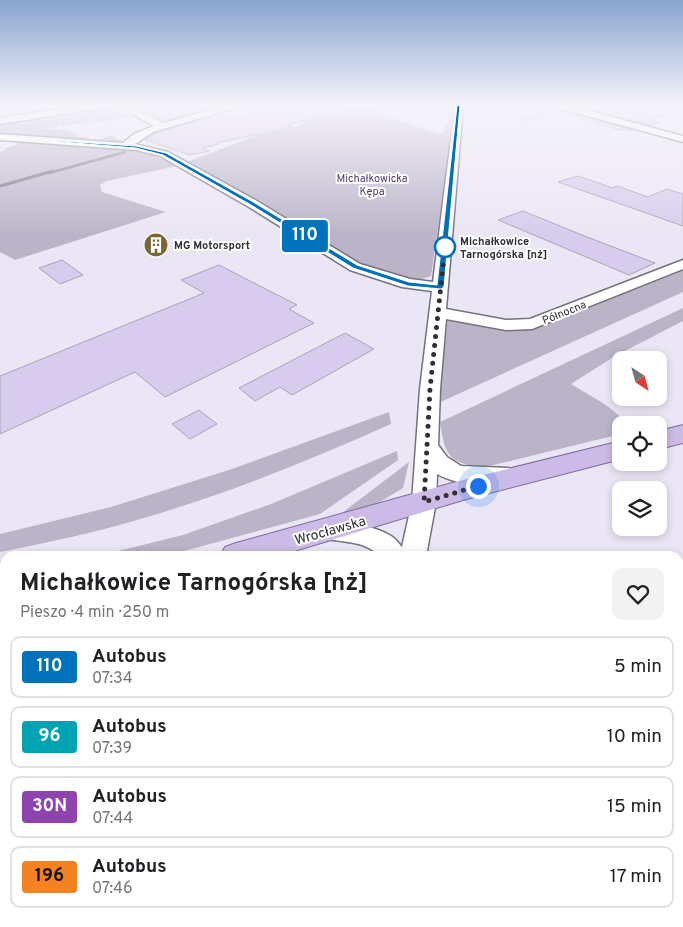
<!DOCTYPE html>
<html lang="pl">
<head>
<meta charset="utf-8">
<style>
	:root { --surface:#fff; --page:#f2f2f2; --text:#202124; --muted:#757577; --line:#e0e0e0 }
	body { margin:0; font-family:Overpass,sans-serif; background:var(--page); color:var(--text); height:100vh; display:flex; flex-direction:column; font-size:19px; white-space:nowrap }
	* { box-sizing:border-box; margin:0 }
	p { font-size:16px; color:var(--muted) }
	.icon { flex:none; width:28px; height:28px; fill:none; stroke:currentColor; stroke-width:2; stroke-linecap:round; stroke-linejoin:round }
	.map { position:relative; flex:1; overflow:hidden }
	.details { position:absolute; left:0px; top:551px; width:684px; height:376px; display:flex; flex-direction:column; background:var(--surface); border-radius:15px 15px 0 0; box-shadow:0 2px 8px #0003 }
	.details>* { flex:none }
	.badge { padding:0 10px; border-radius:4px; font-size:18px; line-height:32px }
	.needle { width:32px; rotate:144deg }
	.buttons { position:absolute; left:612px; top:351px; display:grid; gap:10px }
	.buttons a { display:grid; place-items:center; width:55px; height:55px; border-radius:10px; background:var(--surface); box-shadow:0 2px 8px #0003; font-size:25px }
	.you { position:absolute; width:25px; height:25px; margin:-12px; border:4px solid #fff; border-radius:50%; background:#1a73e8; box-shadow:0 0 0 8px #1a73e833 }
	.map>.badge { position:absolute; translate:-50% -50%; box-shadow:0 0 0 2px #fff }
	.round { display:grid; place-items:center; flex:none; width:52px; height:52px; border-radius:10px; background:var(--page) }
	.headline { display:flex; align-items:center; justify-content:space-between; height:85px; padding:0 20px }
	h1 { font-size:24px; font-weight:700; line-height:38px }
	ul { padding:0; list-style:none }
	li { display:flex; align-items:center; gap:15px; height:62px; margin:0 10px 8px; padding:0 10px; border:2px solid var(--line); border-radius:10px }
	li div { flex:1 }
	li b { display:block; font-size:19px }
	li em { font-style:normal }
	li .badge { min-width:55px; font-weight:700; text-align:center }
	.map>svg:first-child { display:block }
	.green { fill:#bbb4c9 }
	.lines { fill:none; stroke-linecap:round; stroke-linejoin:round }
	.stream-far1 { stroke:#776f88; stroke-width:2.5 }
	.stream { stroke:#776f88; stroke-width:3 }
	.building { fill:#d7ccee; stroke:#a9a4b3 }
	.minor-casing { stroke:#75717e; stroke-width:3 }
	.major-casing { stroke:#7e6c9e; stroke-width:2 }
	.minor { fill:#fff; fill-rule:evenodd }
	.major { fill:#cbbbe6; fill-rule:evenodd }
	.line { fill:#0072bc; stroke:#fff }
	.walk { stroke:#312f35; stroke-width:5; stroke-dasharray:0 9 }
	.stop-dot { fill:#fff; stroke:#0072bc; stroke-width:2.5 }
	.labels { text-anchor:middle; stroke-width:4; stroke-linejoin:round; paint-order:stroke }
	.far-park-label { font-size:11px; fill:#4f3e6c; stroke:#fff }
	.far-stop-label { font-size:11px; font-weight:bold; fill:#312f35; stroke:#fff; text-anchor:start }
	.far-poi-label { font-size:11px; font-weight:bold; fill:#312f35; stroke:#fff; text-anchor:start }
	.far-street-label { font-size:11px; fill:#312f35; stroke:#fff }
	.street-label { font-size:14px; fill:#312f35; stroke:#fff }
</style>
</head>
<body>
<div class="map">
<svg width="683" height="927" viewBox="0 0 683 927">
	<rect width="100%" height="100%" fill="#ebe6f5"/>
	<path class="green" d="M101,106H120L115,108L132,118L138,117L85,124L125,117L94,122L84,114L86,113L81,112H79L92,122L61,126L60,124H57L58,127L0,133V124L44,117L46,118L43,120L53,125L45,120L51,118L47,116Z
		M355,106H366L381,114L438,134L443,133L447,123L449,106H452L445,179L431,276L416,281L367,268L187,162L255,136L294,127L321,115Z
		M42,128L67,130L78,135L77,137H86L96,141C111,136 105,132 122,141L110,142L0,136V134Z
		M22,142C69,145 137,143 177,166L107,181L100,185L102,192L166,212L15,260L0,252V152L7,150L4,149Z
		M683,268V292L436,404L448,317L502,330L534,329Z
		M683,308V321L615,356L571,384L606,405L631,425H621V434L485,467C449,464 445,456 440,422Z
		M389,412L391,424C308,461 224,495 137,520C93,533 46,543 0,552V534L111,507L232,469Z
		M397,451L398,460L320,514L166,556H98L183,535L271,504Z
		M409,462L403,488L373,506L338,516Z
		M287,922H386V927H286Z"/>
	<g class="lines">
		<path class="stream-far1" d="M49,173L125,152"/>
		<path class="stream" d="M0,186L53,171"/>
	</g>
	<path class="building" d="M137,106H205L210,108L165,121Z
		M296,106H330L331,111L315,115L320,117L287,125L293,127L217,143L219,144L203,148L209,151L190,155L145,140L154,134L223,114L234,118Z
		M524,106H556L558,110L633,130H619L558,111L522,121Z
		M577,106H628L664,115L648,120L660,123L651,125Z
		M578,176L613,188L617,186L648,197L667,189L683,194V226L558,182Z
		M523,211L582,235L655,263L629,275L498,220Z
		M62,260L83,275L60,284L39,268Z
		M219,265L297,305L289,309L314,323L165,397L135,372L0,434V376L204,293L181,280Z
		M345,333L374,349L292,395L280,387L255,401L239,388Z
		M199,410L217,424L190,439L172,424Z"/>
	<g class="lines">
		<defs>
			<path id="minor" d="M80,106H99L95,109L0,124V118Z
				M119,106H129L164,123L224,106H236L235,108L153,132L135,144L168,152L257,201L360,264L410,279L433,282L455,106H463L446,309L506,320L530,319L683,260V269L532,329L506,330L446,319L440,389L438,445L447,457L461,466L508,468L516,470L519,476L516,482C492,489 459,486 437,474L436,502L426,556H379C365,539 338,543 319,537L315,530L319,523C336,518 376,526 391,536C395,538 399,544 402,547L412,502L420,389L432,291L402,287L350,270L249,207L160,156L136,150L0,140V134L123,143L134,134L154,126Z
				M558,106H571L683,136V142L559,108Z
				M373,922H413L414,927H374Z"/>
			<path id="major" d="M683,425V443L659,449V431Z
				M621,441V459L463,500L278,556H220L225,547L236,543L463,480Z
				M5,605V636L0,637V607Z"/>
		</defs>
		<use href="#minor" class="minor-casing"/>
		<use href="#major" class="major-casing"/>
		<use href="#minor" class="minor"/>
		<use href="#major" class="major"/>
	</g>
	<linearGradient id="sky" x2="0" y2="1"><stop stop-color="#87a4d0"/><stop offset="0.45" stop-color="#f6f4fa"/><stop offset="1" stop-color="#f6f4fa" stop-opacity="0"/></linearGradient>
	<rect width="683" height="235" fill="url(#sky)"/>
	<path class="line" d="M460,105L444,287L441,289L408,286L353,268L251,205L163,155L136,148L0,137L136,146L166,153L255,203L357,265L409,282L437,285L457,106Z"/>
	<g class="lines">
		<path class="walk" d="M445,247L430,389L424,502L478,486"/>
	</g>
	<defs>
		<symbol id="building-disc" viewBox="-11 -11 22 22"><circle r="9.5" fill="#786735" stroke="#fff"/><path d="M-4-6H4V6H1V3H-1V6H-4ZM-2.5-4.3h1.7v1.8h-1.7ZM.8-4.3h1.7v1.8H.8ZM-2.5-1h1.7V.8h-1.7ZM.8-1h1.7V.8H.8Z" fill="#fff"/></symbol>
	</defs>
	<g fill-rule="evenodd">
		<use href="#building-disc" x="142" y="231" width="28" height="28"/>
	</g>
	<circle class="stop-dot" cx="445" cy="247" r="10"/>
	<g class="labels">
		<g class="far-park-label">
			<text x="372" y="182">Michałkowicka<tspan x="372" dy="13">Kępa</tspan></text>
		</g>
		<g class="far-stop-label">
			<text x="460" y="245">Michałkowice<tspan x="460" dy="13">Tarnogórska [nż]</tspan></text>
		</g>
		<g class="far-poi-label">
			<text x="174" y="249">MG Motorsport</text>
		</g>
		<g class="far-street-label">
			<text transform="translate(564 312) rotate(-22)" y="4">Północna</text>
		</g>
		<g class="street-label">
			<text transform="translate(330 530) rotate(-16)" y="5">Wrocławska</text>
		</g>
	</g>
</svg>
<div class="buttons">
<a><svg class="needle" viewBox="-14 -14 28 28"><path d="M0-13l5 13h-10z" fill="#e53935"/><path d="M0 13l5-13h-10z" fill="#757577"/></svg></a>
<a><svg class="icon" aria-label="locate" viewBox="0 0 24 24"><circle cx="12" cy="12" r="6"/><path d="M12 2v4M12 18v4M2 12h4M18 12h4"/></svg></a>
<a><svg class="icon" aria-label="layers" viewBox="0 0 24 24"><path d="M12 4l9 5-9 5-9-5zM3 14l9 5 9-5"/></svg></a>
</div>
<div class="you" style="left:478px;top:486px"></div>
<b class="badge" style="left:305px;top:236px;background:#0072bc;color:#fff">110</b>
<section class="details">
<div class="headline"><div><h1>Michałkowice Tarnogórska [nż]</h1><p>Pieszo · 4 min · 250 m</p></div><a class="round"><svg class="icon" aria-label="heart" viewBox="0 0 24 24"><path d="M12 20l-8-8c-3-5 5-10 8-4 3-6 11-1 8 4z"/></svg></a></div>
<ul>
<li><span class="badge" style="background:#0072bc;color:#fff">110</span><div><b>Autobus</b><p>07:34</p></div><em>5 min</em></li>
<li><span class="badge" style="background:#00a3b4;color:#fff">96</span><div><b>Autobus</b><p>07:39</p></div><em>10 min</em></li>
<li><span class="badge" style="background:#8e44ad;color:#fff">30N</span><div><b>Autobus</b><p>07:44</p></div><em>15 min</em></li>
<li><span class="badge" style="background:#f58220;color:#111">196</span><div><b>Autobus</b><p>07:46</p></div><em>17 min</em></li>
</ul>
</section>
</div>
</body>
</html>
